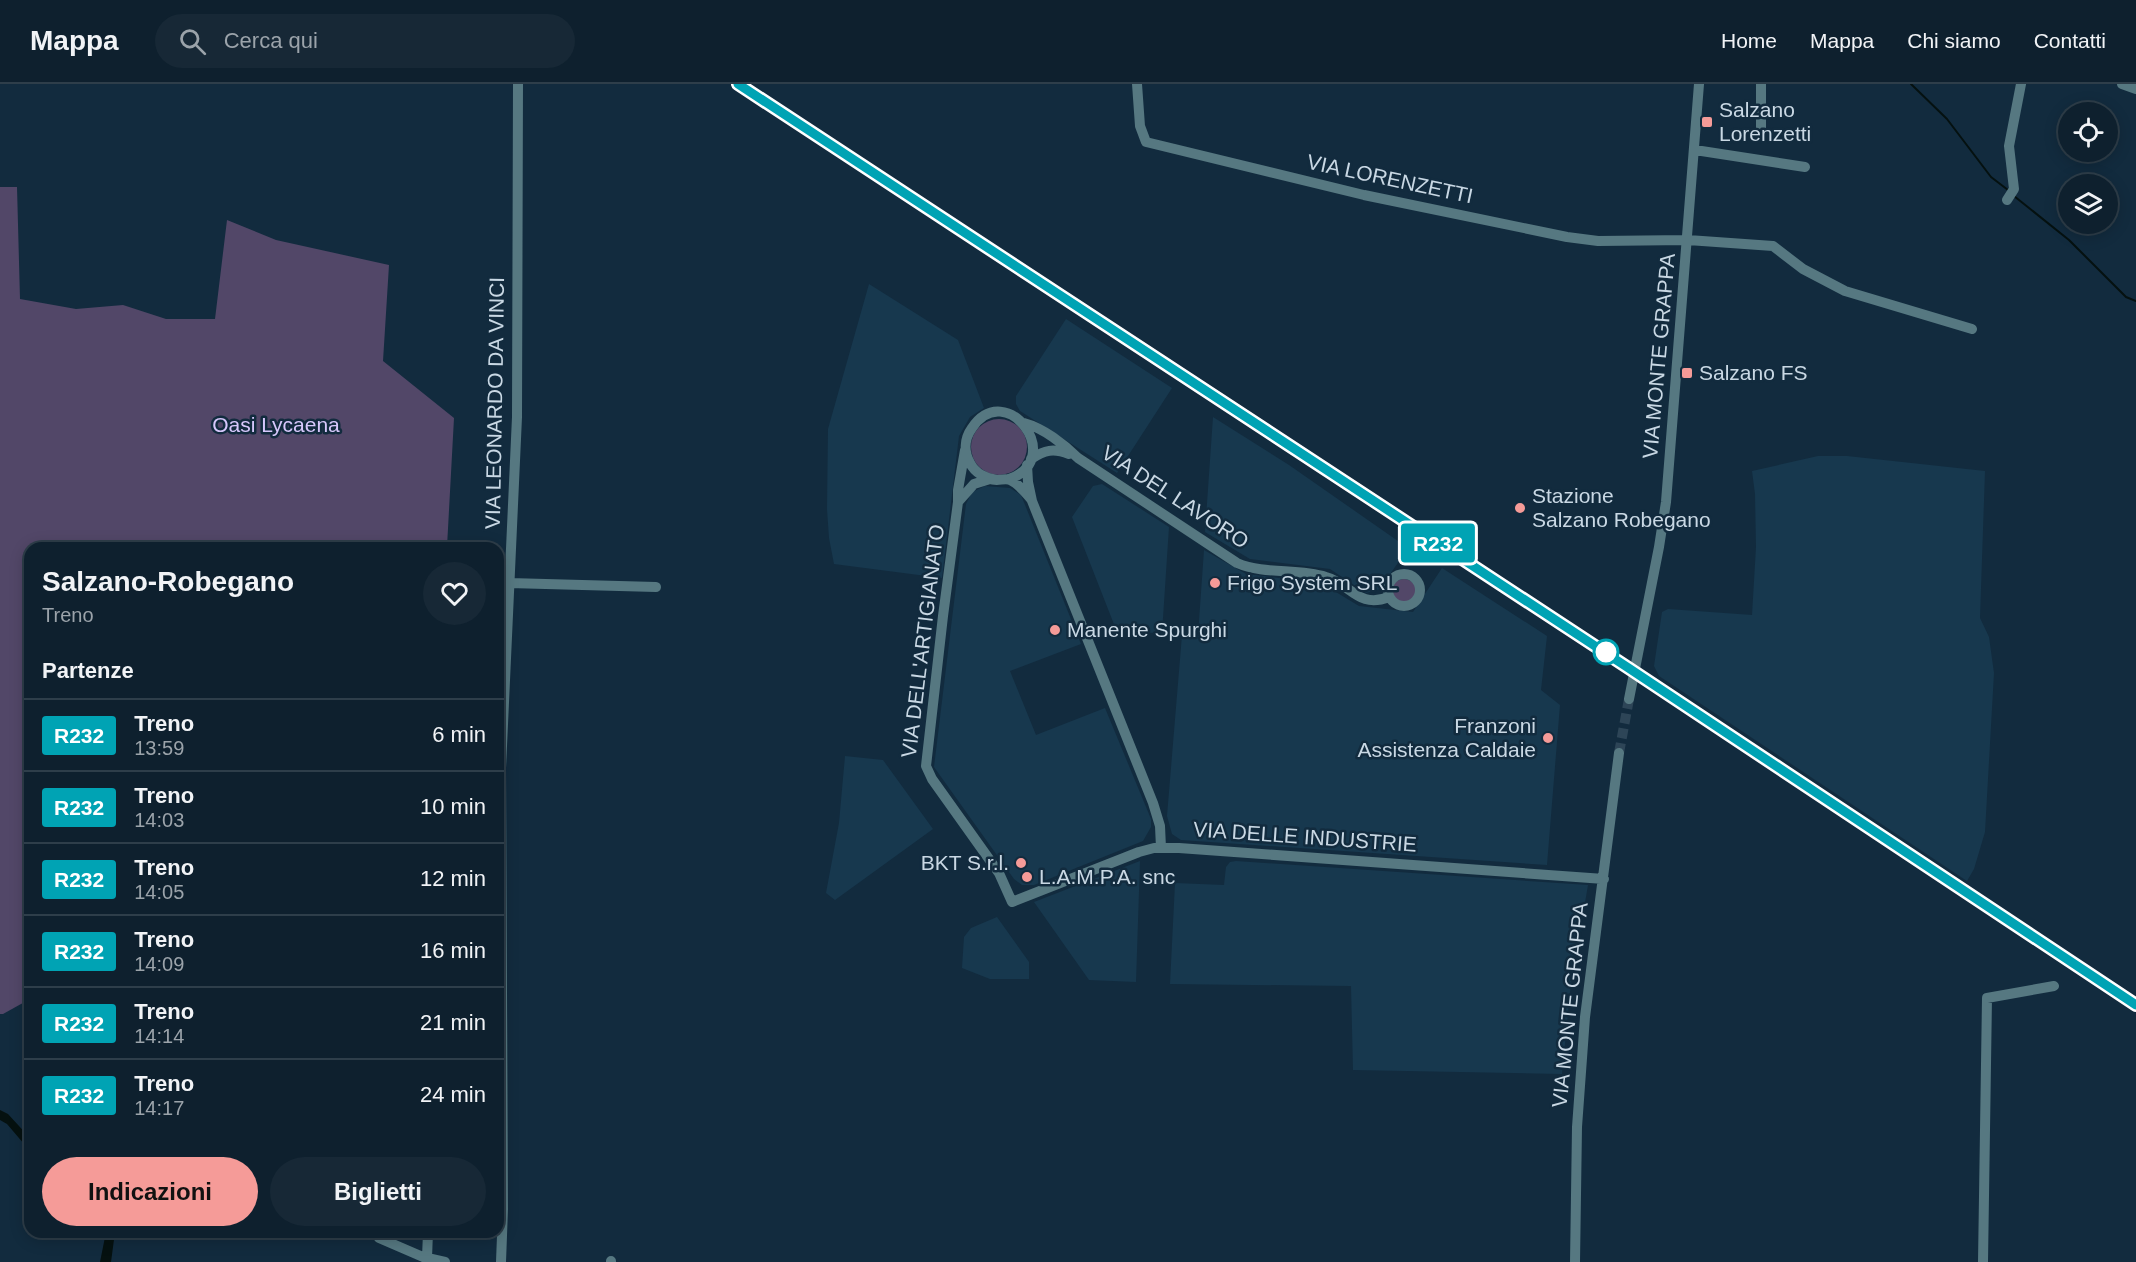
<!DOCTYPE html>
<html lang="it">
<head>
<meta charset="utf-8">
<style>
	:root { --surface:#0e202e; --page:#172836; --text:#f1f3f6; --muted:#9ba3aa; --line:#2e3e4a; --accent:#f59b98 }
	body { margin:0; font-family:Arial,sans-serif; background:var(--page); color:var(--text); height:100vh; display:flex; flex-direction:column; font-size:22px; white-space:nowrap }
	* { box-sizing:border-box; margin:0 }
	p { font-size:20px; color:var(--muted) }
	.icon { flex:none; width:33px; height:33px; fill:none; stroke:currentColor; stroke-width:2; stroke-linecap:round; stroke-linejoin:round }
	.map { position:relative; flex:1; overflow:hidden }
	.sheet { position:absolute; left:24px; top:458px; width:480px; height:696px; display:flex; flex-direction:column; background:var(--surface); border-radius:18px; box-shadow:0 3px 15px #0003,0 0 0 2px var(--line) }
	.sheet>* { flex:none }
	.badge { padding:0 12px; border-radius:4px; font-size:21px; line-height:39px }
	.buttons { position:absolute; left:2058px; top:18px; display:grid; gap:12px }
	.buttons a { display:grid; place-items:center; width:60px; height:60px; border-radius:50%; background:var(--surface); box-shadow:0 3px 15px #0003,0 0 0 2px var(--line); font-size:30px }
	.map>.badge { position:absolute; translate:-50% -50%; box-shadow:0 0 0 3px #fff }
	h2 { padding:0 18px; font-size:22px; line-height:54px }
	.round { display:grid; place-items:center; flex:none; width:63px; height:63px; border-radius:32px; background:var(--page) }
	.summary { display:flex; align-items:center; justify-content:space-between; height:102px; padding:0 18px }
	h1 { font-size:28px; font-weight:800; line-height:45px }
	.cta { display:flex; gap:12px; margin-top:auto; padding:12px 18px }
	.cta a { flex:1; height:69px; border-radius:36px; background:var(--accent); color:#111; font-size:24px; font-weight:800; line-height:69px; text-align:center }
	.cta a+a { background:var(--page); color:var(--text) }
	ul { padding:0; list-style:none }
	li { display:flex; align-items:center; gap:18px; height:72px; padding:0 18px; border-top:2px solid var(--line) }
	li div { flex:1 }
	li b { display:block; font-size:22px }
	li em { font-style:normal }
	li .badge { min-width:66px; font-weight:700; text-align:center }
	header { display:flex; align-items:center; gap:36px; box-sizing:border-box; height:84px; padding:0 30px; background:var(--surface); border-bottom:2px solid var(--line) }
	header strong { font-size:28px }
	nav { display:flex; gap:33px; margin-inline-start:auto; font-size:21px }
	.search { width:420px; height:54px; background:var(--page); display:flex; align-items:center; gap:15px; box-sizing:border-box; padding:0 21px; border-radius:33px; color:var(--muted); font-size:22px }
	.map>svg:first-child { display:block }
	.built { fill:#17384e }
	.green { fill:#524768 }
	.water { fill:#051110 }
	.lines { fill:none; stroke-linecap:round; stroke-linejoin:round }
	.stream { stroke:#051110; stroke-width:2 }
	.minor-tunnel { stroke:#2d4557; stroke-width:10; stroke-dasharray:10 5; stroke-linecap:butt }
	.minor { stroke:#567881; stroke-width:10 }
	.rail-casing { stroke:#6c8090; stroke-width:4.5 }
	.rail { stroke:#122b3e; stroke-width:2; stroke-dasharray:7; stroke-linecap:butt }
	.line-casing { stroke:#fff; stroke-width:14 }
	.line { stroke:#00a3b4; stroke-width:9 }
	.poi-dot { fill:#f59b98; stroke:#122b3e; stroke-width:2 }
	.stop-dot { fill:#fff; stroke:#00a3b4; stroke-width:3 }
	.labels { text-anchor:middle; stroke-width:5; stroke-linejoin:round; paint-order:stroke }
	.poi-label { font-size:21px; fill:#c9d8e4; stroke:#122b3e; text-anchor:start }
	.street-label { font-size:21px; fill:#c9d8e4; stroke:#122b3e }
	.park-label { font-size:21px; fill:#d6c7fb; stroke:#122b3e }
</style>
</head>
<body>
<header>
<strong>Mappa</strong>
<div class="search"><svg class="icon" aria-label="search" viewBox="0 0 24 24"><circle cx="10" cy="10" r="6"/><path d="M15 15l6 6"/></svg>Cerca qui</div>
<nav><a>Home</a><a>Mappa</a><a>Chi siamo</a><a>Contatti</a></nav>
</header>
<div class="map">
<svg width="2136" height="1178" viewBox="0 0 2136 1178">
	<rect width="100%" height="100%" fill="#122b3e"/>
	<path class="built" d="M869,200L958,256L984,324L970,333L959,352L942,494L834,480L829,454L827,425L828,345Z
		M1066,235L1172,304L1117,389L1020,327L1016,320V312Z
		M1213,333L1289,381L1408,464L1380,505L1366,509L1330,485L1250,475L1205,448Z
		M1818,372H1847L1985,387L1980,534L1989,553L1994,589L1985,748L1974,785L1967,797L1659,592L1654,582L1662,528L1668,525L1752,531L1756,463L1755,410L1752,387Z
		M1102,400L1169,443L1162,549L1117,548L1072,433L1093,402Z
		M985,402L1010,404L1021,411L1081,560L1010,587L1036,651L1105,624L1151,735V743L1143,757L1034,801H1022L1014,795L934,683L966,420L972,408Z
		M1204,466L1246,490L1321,499L1359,522L1413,528L1442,484L1547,552L1541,606L1560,621L1547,781L1181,756L1172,750L1167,732L1182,551H1198Z
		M845,672L883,676L933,745L835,816L826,809L839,739Z
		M1140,777L1136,898L1089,896L1034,818Z
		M1236,777L1588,801L1570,908L1562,990L1353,986L1351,902L1170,900L1175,799L1224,801L1226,783L1230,778Z
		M997,833L1029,878V895H990L962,884L964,853L971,844Z"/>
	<path class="green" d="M0,103H17L20,215L76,225L123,221L166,235H215L227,136L276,156L389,181L383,277L454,334L447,463L30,464V702H26L30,767V915L3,930H0Z
		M971 363a28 28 0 1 1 56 0a28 28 0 1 1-56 0Z
		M1392 507a12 12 0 1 1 24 0a12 12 0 1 1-24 0Z"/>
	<path class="water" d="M0,1026L8,1030L30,1054V1067L7,1040L0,1036Z
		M103,1148H115L111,1178H100L105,1153Z"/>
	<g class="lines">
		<path class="stream" d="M1911,0L1947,35L1991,93L2008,106
			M2014,112L2069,156L2126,213L2136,217"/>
		<path class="minor-tunnel" d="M1619,669L1629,615"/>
		<path class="minor" d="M1137,0L1140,42L1146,58L1364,111L1567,153L1598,157L1688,156L1773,162L1803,185L1845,207L1972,245
			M2122,0L2136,5
			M1761,47V0
			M1695,66L1805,83
			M2007,116L2014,105L2009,62L2021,0
			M1024,339C1043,344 1064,360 1078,374L1237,479C1265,491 1297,484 1326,493C1351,500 1358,525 1389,513
			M965,366L958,406V418L943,532L926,682L932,695L999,789L1012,818L1139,768L1154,764H1179L1604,795
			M1031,375C1045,366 1053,364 1069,370
			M1027,381L1028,398L1032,417L1153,719L1160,742L1161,764
			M1009,395C1067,375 1006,293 972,344C964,355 964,368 970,379C975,389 986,395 997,396C1001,396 1006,394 1010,396C1019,400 1025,408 1031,415
			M958,418L974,400L990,395
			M1388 506a16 16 0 1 1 32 0a16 16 0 1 1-32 0Z
			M509,499L656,503
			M1629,615L1659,463L1666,418L1699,0
			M375,1148L379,1154L423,1173L445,1178
			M427,1174L428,1148
			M611,1177V1178
			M501,1178L503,1125L501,684L517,333L518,0
			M1575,1178L1577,1043L1585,933L1619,669
			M1983,1178L1987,914L2054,902"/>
		<defs>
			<path id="rail" d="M738,0L1627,583L2136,921"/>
		</defs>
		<use href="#rail" class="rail-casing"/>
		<use href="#rail" class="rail"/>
	</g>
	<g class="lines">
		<defs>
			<path id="line" d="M738,0L1627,583L2136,921"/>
		</defs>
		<use href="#line" class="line-casing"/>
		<use href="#line" class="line"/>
	</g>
	<g class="poi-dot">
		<rect x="1701" y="32" width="12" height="12" rx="3"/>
		<rect x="1681" y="283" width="12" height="12" rx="3"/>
		<circle cx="1520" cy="424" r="6"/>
		<circle cx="1215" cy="499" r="6"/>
		<circle cx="1055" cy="546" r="6"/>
		<circle cx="1548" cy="654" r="6"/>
		<circle cx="1021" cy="779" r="6"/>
		<circle cx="1027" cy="793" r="6"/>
	</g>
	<circle class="stop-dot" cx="1606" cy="568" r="12"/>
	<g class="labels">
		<g class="poi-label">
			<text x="1719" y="33">Salzano<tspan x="1719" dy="24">Lorenzetti</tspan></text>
			<text x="1699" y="296">Salzano FS</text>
			<text x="1532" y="419">Stazione<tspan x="1532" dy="24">Salzano Robegano</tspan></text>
			<text x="1227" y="506">Frigo System SRL</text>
			<text x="1067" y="553">Manente Spurghi</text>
			<text x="1536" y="649" text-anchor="end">Franzoni<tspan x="1536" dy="24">Assistenza Caldaie</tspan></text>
			<text x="1009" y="786" text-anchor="end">BKT S.r.l.</text>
			<text x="1039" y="800">L.A.M.P.A. snc</text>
		</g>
		<g class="street-label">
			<text transform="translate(1390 95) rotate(12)" y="7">VIA LORENZETTI</text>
			<text transform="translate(1659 272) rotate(-85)" y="7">VIA MONTE GRAPPA</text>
			<text transform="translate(495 319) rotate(-89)" y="7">VIA LEONARDO DA VINCI</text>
			<text transform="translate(1175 413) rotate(33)" y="7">VIA DEL LAVORO</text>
			<text transform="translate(923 557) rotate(-83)" y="7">VIA DELL'ARTIGIANATO</text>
			<text transform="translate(1305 753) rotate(4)" y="7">VIA DELLE INDUSTRIE</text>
			<text transform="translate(1570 921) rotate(-84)" y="7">VIA MONTE GRAPPA</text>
		</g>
		<g class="park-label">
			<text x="276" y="348">Oasi Lycaena</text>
		</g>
	</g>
</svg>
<div class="buttons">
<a><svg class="icon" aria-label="locate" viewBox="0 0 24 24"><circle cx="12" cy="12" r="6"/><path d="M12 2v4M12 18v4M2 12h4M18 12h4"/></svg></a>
<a><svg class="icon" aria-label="layers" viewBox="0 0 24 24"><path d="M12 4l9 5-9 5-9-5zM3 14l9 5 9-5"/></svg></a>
</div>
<b class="badge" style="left:1438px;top:459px;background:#00a3b4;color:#fff">R232</b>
<section class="sheet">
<div class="summary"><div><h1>Salzano-Robegano</h1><p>Treno</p></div><a class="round"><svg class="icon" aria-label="heart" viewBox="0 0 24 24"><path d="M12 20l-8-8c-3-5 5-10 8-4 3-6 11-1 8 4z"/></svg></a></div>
<h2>Partenze</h2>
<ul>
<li><span class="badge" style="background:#00a3b4;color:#fff">R232</span><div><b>Treno</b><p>13:59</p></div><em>6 min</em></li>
<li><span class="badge" style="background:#00a3b4;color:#fff">R232</span><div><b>Treno</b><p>14:03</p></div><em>10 min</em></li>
<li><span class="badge" style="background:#00a3b4;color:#fff">R232</span><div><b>Treno</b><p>14:05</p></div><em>12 min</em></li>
<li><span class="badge" style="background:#00a3b4;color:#fff">R232</span><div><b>Treno</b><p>14:09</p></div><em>16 min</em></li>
<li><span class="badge" style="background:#00a3b4;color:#fff">R232</span><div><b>Treno</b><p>14:14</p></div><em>21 min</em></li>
<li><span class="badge" style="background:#00a3b4;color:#fff">R232</span><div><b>Treno</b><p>14:17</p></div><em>24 min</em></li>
</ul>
<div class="cta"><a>Indicazioni</a><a>Biglietti</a></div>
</section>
</div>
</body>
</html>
